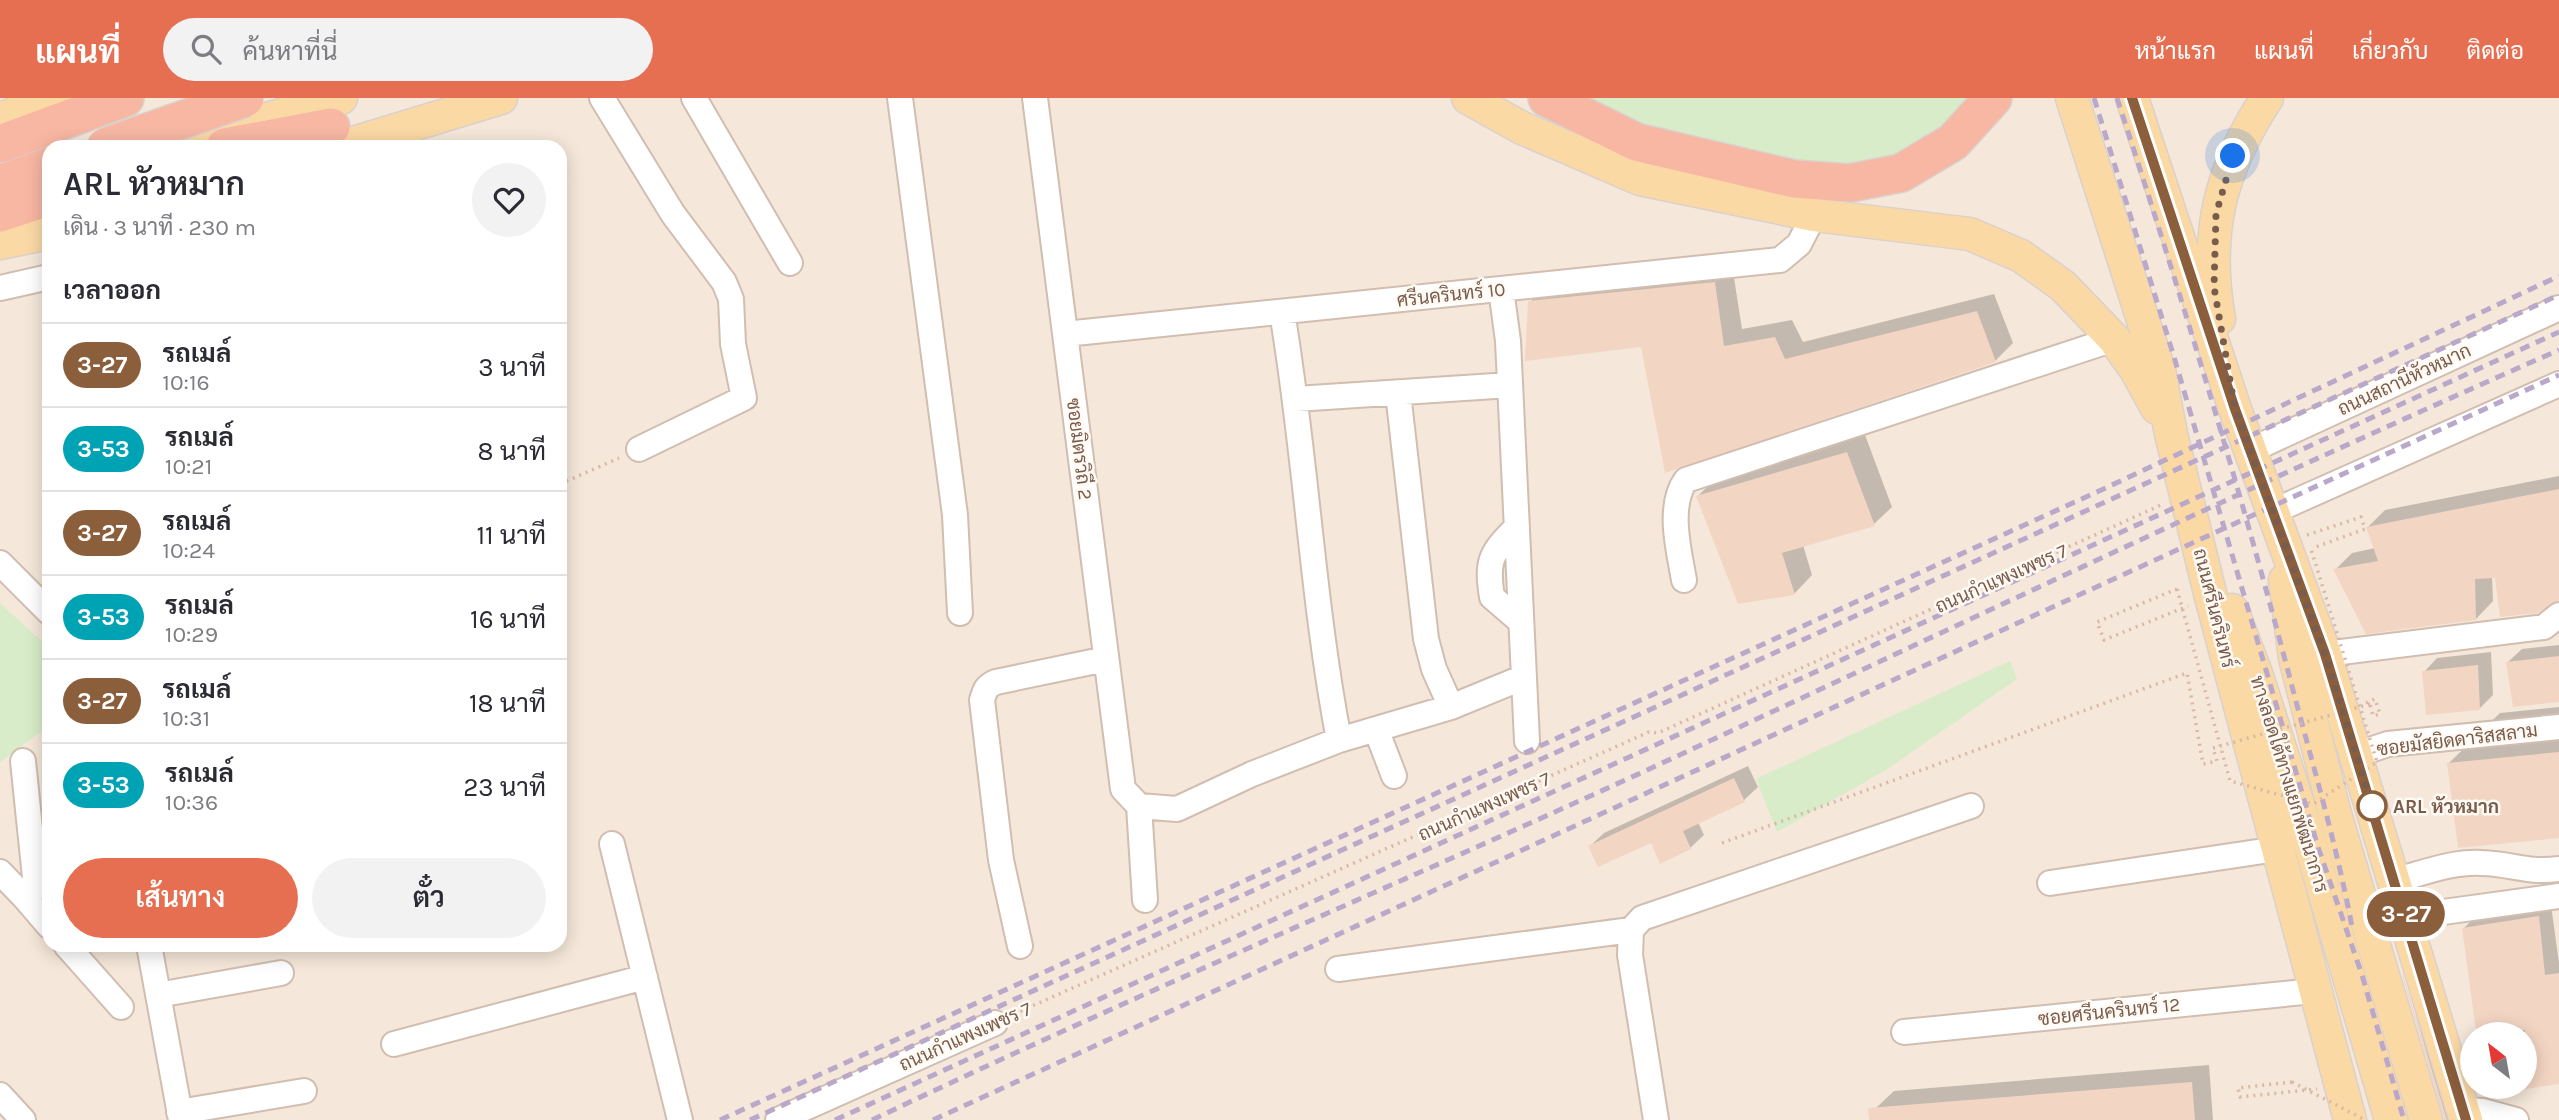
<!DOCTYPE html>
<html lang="th">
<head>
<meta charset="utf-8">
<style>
	:root { --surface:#fff; --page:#f2f2f3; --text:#2b2b33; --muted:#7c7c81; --line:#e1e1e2; --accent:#e76f51 }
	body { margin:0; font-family:Karla,Sarabun,sans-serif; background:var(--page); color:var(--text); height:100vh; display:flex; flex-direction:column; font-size:26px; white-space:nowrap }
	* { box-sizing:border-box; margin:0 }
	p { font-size:23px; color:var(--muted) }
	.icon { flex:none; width:38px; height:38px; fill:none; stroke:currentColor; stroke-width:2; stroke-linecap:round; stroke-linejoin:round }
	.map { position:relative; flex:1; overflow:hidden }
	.details { position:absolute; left:42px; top:42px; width:525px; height:812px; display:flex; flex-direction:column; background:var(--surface); border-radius:21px; box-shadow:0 4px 18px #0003 }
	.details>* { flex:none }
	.badge { padding:0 14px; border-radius:23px; font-size:24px; line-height:46px }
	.needle { width:46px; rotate:329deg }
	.controls { position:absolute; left:2460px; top:924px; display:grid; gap:14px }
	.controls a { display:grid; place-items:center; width:77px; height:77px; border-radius:50%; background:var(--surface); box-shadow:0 4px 18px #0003; font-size:35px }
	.you { position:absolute; width:35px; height:35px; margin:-18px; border:5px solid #fff; border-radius:50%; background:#1a73e8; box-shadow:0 0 0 10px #1a73e833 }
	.map>.badge { position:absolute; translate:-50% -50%; box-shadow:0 0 0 4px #fff }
	h2 { padding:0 21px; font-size:26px; line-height:63px }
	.round { display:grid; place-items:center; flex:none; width:74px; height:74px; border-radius:37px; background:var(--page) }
	.head { display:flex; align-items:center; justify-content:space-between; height:119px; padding:0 21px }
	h1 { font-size:33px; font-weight:600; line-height:52px }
	.primary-button { display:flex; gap:14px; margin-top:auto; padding:14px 21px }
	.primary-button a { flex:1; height:80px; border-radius:42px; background:var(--accent); color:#fff; font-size:28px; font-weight:600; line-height:80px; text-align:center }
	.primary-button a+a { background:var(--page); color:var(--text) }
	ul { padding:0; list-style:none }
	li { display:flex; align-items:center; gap:21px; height:84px; padding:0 21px; border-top:2px solid var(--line) }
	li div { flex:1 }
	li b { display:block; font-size:26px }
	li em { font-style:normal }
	li .badge { min-width:77px; font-weight:700; text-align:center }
	header { display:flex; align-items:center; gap:42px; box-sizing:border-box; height:98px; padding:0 35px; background:var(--accent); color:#fff }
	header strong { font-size:33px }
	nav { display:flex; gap:38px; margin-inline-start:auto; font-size:24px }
	.search { width:490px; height:63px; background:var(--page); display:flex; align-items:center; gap:18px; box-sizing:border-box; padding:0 24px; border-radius:38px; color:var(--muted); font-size:26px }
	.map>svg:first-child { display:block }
	.residential { fill:#f5e8da; fill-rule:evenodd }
	.green { fill:#d8ecc9 }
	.shadow { fill:#0003 }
	.building { fill:#f3d5c3 }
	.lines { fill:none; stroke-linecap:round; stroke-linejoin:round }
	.minor-casing { stroke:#d1beb0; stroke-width:28 }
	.major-casing { stroke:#dad1cd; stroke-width:35 }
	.highway-casing { stroke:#dad1cd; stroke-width:40 }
	.path { stroke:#d9b8a5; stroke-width:3.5; stroke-dasharray:2 5; stroke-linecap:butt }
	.minor { stroke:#fff; stroke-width:24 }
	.major { stroke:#fbd9a5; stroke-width:32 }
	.highway { stroke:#f7b7a3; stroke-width:37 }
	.rail { stroke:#b9a8c9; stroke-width:5; stroke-dasharray:10 7; stroke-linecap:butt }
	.highway-bridge-casing { stroke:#dad1cd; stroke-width:40; stroke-linecap:butt }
	.path-bridge { stroke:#d9b8a5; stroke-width:3.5; stroke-dasharray:2 5; stroke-linecap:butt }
	.highway-bridge { stroke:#f7b7a3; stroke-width:37 }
	.line-casing { stroke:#fff; stroke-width:16 }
	.line { stroke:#8b5e3c; stroke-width:10 }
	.walk { stroke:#7a5c4d; stroke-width:7; stroke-dasharray:0 12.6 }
	.stop-dot { fill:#fff; stroke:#8b5e3c; stroke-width:3.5 }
	.labels { text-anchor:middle; stroke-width:5; stroke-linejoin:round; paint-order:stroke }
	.street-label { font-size:19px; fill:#7a5c4d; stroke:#fffaf3 }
	.stop-label { font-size:19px; font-weight:bold; fill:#7a5c4d; stroke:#fffaf3; text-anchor:start }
</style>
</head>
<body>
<header>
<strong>แผนที่</strong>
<div class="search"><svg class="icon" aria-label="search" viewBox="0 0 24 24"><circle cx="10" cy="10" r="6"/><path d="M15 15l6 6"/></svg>ค้นหาที่นี่</div>
<nav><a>หน้าแรก</a><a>แผนที่</a><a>เกี่ยวกับ</a><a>ติดต่อ</a></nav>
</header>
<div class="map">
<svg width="2559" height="1022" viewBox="0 0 2559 1022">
	<rect width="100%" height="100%" fill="#fdf6ec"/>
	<path class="residential" d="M0,0H2559V1022H0ZM49,49H560V847H49ZM2473,936H2525V989H2473Z"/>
	<path class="green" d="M1547,0H1993L1850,85Z
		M0,505L49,550V628L0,664Z
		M2010,563L2017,581L1886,672L1777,734L1756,681Z"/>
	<path class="shadow" d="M1732,167L1742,231L1792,222L1803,244L1994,196L2013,245L1995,263L1666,372L1643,247L1530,204L1547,186Z
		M1865,337L1892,409L1874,426L1803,447L1812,477L1795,495L1739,504L1698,398L1716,380Z
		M2559,378V501L2492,478L2493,503L2476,521L2335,472L2352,455L2375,450L2368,429L2385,412Z
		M2559,547V602L2508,564L2522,551Z
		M2491,554L2493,597L2479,611L2424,574L2437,560Z
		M2559,609V738L2449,665L2500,615Z
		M1748,668L1758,689L1744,702L1698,724L1704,737L1690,750L1652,742L1590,748L1604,735Z
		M2551,807L2559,865V985L2497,993L2496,989H2525V936H2484L2464,830L2476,818Z
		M2421,861L2480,1022H2416L2432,1018L2445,1022L2405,877Z
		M2209,967L2213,1022H1878L1876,1010L1894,993Z"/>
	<path class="building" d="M1715,184L1724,248L1775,239L1785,261L1977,213L1996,264L1665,375L1641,249L1525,263L1528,203Z
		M1847,354L1875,428L1782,455L1795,497L1738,506L1696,398Z
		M2559,391V502L2538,515L2500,519L2495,480L2475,481L2476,522L2366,536L2333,471L2378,463L2366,429Z
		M2559,558V604L2513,609L2506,564Z
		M2478,567L2480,612L2426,617L2422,573Z
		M2559,654V740L2458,750L2447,665Z
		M1734,680L1745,704L1683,733L1691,751L1660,766L1651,745L1598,769L1588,748Z
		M2539,818L2545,877L2559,875V986L2525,991V932L2495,936L2476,933L2462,830Z
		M2402,877H2403L2447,1022H2444Z
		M2192,984L2195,1022H1869L1868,1010Z"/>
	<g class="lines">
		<defs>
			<path id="minor" d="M602,0L673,116L724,184L731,201L733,246L744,300L639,351
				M694,0L790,165
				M900,0L955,417L960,515
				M1035,0L1123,691L1139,708L1177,711L1252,676L1339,642L1451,609L1524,579
				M0,190L49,179
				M1501,191L1508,243L1527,643
				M1282,214C1306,356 1312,501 1339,642
				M1065,236L1780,162L1799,146L1814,117
				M1398,295L1426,541L1434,571L1451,609
				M1296,301L1510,287
				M2249,353L2559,210
				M2272,414L2559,286
				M1517,429C1491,455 1486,462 1492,499L1521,524
				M0,465L49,514
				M1684,482C1679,453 1667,408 1686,382L2114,241
				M2325,556L2544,529L2559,517
				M1376,631L1394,678
				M2355,657L2388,646L2559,629
				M1139,708L1145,802
				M612,746L680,1022
				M0,774L25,800L36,789L23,663
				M2396,782C2423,775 2454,763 2482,765C2513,766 2526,775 2559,771
				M2050,785L2277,751
				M25,800L49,828
				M2407,819L2559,798
				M66,847L121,909
				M149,847L181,1022
				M1020,848L1001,762L982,602C985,592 986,588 996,584L1106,561
				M1338,871L1631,832
				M158,897L281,875
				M1904,934L2314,893
				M394,946L645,879
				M0,997L23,1022
				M2463,1012L2483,1013L2516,1022
				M179,1014L304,993
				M778,1022L995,925
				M1656,1022L1630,857L1631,832L1642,820L1971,708"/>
			<path id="major" d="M1468,0L1522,30L1640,81L1814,117L1970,136L2021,158L2063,188L2114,241L2136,272L2157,310
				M2072,0L2159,272L2171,336L2211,499L2350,1022
				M2132,0L2235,311L2325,556L2466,1022
				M0,21L55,0
				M168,49L341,0
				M340,49L501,0
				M0,145L49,135
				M2219,221C2204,135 2220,72 2267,0
				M2285,482L2295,560L2335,716L2426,1022
				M2232,512L2257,578L2304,725L2391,1022"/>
			<path id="highway" d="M1547,0L1636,44L1794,81L1850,85L1901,75L1953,44L1993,0
				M0,46L125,0
				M225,49L331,29
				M0,86L49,68
				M0,115L49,99"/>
		</defs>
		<use href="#minor" class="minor-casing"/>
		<use href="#major" class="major-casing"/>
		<use href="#highway" class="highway-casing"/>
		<path class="path" d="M560,386L619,360
			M2307,437L2361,419L2365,431L2313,450
			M2177,491L2097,524L2104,542L2188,508
			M2366,605L2375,601L2380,616L2373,618L2370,606
			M1722,745L2187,575L2203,666L2217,663L2213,650
			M1014,916L1649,634L1658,635L2163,406
			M2292,984L2238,990L2240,999L2317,991"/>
		<use href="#minor" class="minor"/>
		<use href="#major" class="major"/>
		<use href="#highway" class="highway"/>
		<path class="rail" d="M2094,0L2174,259L2318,749L2362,877L2404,1022
			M2117,0C2179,190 2237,380 2288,573C2310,658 2336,743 2352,829
			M720,1022L2099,393L2559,178
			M750,1022L2559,197
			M835,1022L2559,234
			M872,1022C1127,900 1388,791 1645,673C1949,532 2252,387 2559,252
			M933,1022L2559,277"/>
		<defs>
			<path id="highway-bridge" d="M105,49L245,0"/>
		</defs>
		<use href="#highway-bridge" class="highway-bridge-casing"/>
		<path class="path-bridge" d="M2177,491L2230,683L2313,706L2377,664L2311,451
			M2213,650L2370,606
			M2292,984L2365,1022"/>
		<use href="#highway-bridge" class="highway-bridge"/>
	</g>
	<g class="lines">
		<defs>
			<path id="line" d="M2132,0L2235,311L2325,556L2466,1022"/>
		</defs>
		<use href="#line" class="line-casing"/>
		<use href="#line" class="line"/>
		<path class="walk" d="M2233,58L2216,116L2214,189L2235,311L2325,556L2374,713L2372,708"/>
	</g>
	<circle class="stop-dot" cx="2372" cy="708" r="14"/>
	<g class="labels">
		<g class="street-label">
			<text transform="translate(1451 196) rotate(-6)" y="7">ศรีนครินทร์ 10</text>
			<text transform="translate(2404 281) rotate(-25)" y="7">ถนนสถานีหัวหมาก</text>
			<text transform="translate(1080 351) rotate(83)" y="7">ซอยมิตรวิถี 2</text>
			<text transform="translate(2001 480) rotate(-24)" y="7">ถนนกำแพงเพชร 7</text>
			<text transform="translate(2215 510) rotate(76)" y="7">ถนนศรีนครินทร์</text>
			<text transform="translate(2457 641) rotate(-7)" y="7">ซอยมัสยิดดาริสสลาม</text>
			<text transform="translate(2290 686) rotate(73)" y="7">ทางลอดใต้ทางแยกพัฒนาการ</text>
			<text transform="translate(1484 708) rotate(-24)" y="7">ถนนกำแพงเพชร 7</text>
			<text transform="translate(2109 913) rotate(-6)" y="7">ซอยศรีนครินทร์ 12</text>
			<text transform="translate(965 938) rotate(-24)" y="7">ถนนกำแพงเพชร 7</text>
		</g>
		<g class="stop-label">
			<text x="2393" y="715">ARL หัวหมาก</text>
		</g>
	</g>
</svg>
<div class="controls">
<a><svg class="needle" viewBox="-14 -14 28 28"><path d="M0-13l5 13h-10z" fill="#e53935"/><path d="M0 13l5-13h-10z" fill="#7c7c81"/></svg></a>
</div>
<div class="you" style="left:2233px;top:58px"></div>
<b class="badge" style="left:2406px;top:816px;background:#8b5e3c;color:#fff">3-27</b>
<section class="details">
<div class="head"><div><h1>ARL หัวหมาก</h1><p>เดิน · 3 นาที · 230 m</p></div><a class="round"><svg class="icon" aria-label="heart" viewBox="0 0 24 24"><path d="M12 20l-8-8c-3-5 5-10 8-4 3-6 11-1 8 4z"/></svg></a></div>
<h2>เวลาออก</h2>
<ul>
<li><span class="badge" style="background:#8b5e3c;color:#fff">3-27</span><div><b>รถเมล์</b><p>10:16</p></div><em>3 นาที</em></li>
<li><span class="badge" style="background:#00a3b4;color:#fff">3-53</span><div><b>รถเมล์</b><p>10:21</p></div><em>8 นาที</em></li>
<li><span class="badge" style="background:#8b5e3c;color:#fff">3-27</span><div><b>รถเมล์</b><p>10:24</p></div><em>11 นาที</em></li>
<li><span class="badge" style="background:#00a3b4;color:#fff">3-53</span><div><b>รถเมล์</b><p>10:29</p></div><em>16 นาที</em></li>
<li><span class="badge" style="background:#8b5e3c;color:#fff">3-27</span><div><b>รถเมล์</b><p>10:31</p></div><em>18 นาที</em></li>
<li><span class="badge" style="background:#00a3b4;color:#fff">3-53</span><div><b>รถเมล์</b><p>10:36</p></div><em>23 นาที</em></li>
</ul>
<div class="primary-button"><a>เส้นทาง</a><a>ตั๋ว</a></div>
</section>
</div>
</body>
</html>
